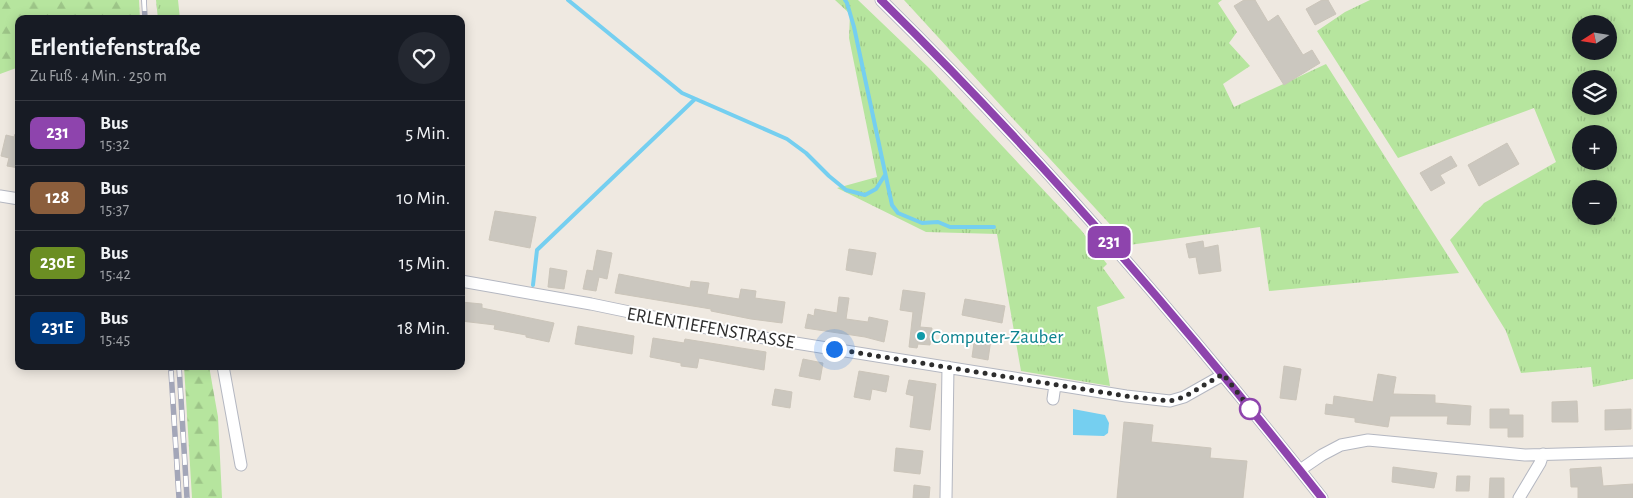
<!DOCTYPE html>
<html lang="de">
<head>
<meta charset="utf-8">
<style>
	:root { --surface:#171b24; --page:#242831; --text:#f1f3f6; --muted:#9ea1a6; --line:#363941 }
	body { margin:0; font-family:"Alegreya Sans",sans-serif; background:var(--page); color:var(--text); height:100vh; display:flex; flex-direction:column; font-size:19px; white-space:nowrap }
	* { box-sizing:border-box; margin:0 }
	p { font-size:16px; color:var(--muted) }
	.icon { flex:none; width:28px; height:28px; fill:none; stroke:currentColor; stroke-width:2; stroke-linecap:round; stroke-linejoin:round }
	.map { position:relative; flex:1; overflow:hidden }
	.drawer { position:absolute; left:15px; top:15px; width:450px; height:355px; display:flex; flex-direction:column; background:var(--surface); border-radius:10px; box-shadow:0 2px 12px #0003 }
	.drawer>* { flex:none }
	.badge { padding:0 10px; border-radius:8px; font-size:18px; line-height:32px }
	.needle { width:32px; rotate:258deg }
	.buttons { position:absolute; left:1572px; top:15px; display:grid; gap:10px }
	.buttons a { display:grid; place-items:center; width:45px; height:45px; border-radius:50%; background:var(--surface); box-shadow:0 2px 12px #0003; font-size:25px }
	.you { position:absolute; width:25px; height:25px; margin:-12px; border:4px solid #fff; border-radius:50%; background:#1a73e8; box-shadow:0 0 0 8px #1a73e833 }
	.map>.badge { position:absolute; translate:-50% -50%; box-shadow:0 0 0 2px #fff }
	.round { display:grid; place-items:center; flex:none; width:52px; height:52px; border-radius:26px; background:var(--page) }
	.headline { display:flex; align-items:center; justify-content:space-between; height:85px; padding:0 15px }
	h1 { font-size:24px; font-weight:600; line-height:38px }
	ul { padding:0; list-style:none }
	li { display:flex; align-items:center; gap:15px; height:65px; padding:0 15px; border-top:1px solid var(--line) }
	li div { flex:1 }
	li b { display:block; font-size:19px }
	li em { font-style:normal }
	li .badge { min-width:55px; font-weight:700; text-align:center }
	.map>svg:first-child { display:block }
	.grass { fill:url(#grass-tufts); fill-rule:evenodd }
	.forest { fill:url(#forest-firs) }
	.water { fill:#75cff0 }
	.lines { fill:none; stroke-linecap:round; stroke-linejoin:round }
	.stream { stroke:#75cff0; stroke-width:4 }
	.building { fill:#cbc7bf; stroke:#cbc5ba }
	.minor-casing { stroke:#b4b7c1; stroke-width:13 }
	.minor { stroke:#fff; stroke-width:11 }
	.rail-casing { stroke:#a3a6b8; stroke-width:5.5 }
	.rail { stroke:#fff; stroke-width:4; stroke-dasharray:11; stroke-linecap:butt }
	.line-casing { stroke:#fff; stroke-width:11 }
	.line { stroke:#8e44ad; stroke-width:8 }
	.walk { stroke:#2e2e2e; stroke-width:5; stroke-dasharray:0 9 }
	.culture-dot { fill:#0f9aa8; stroke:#fff; stroke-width:2 }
	.stop-dot { fill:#fff; stroke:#8e44ad; stroke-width:2.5 }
	.labels { text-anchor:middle; stroke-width:4; stroke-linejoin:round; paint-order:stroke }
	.street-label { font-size:19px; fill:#2e2e2e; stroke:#fff }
	.culture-label { font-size:19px; fill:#0d838f; stroke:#fff; text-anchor:start }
</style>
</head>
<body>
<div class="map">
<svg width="1633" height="498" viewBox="0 0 1633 498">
	<defs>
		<pattern id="grass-tufts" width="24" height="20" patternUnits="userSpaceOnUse" patternTransform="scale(1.25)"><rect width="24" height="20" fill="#b6e59e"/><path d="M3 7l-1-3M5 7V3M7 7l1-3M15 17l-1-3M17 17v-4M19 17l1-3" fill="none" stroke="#9dc588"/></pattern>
		<pattern id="forest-firs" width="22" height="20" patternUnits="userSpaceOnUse" patternTransform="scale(1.25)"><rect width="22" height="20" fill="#b6e59e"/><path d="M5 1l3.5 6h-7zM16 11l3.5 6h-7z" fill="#9dc588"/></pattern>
	</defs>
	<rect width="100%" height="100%" fill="#efe9e1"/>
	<path class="grass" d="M156,0H178L180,19H158Z
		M835,0H858L929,68L1081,230L1107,264L1103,268L1125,298L1097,307L1110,386L1021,371L997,234L926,232L837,188L877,177L849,38L850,14Z
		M904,0H1222L1218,3L1237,32L1229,43L1250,66L1223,84L1234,107L1326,64L1459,273L1269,291L1260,227L1129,245Z
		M1370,0H1633V379L1593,387L1591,367L1521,373L1506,331L1450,240L1484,203L1556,162L1534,108L1398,158L1317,31L1345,12ZM1581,24H1609V51H1581ZM1581,79H1609V106H1581ZM1581,134H1609V161H1581ZM1581,189H1609V216H1581Z"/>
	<path class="forest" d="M0,0H139L140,19H19V67L0,74Z
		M184,366H209L218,417L222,498H192Z"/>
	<path class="water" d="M1073,409L1105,415L1109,423L1108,433L1104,436L1073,435Z"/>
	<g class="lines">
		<path class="stream" d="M568,0L682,93L787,139L806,153L829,176L846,190L865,195L876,189L885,175
			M845,0L847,3L854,27L892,205L898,213L922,223L938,222L950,227H994
			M533,285L537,250L695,99"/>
	</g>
	<path class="building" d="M1244,0H1255L1268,22L1278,15L1303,55L1312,50L1320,63L1284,85L1234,6Z
		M1322,0H1328L1336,14L1315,25L1306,9Z
		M15,134H19V168L7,166L9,158L1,156L6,135L14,137Z
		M1507,143L1519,164L1479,186L1468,165Z
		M1451,156L1457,166L1440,175L1445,183L1431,191L1420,173Z
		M495,211L536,217L530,248L489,240Z
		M1203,241L1204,248L1218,245L1221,271L1199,274L1196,257L1189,258L1186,244Z
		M849,249L876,253L872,275L846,270Z
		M597,250L612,253L607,279L599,277L596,291L583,289L587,270L593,271Z
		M550,268L567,271L564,289L548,287Z
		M619,274L690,288L691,281L709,283L707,294L739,299L741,289L756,291L755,298L785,302L782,323L751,319L711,311V309L615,293Z
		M903,290L925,293L920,327L932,328L930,345L918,344L917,348L909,347L913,312L900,310Z
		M839,297L849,298L846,319L868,322L869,317L888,321L884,342L865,337L805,328L808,314L814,316L815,309L837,313Z
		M965,299L1005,306L1002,323L962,315Z
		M461,302L482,304V308L554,323L549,342L526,337V335L494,329L495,325L461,321Z
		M578,326L634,336L632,354L575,344Z
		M975,336L991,339L988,360L972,357Z
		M653,338L684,343L685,339L766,352L764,370L699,358L697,368L681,366V363L650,357Z
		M803,359L823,363L820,380L799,376Z
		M1284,366L1301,369L1296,400L1280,398Z
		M859,371L889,376L886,392L872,389L870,400L854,397Z
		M1378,374L1396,377L1393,394L1435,395V403L1471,406L1470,425L1447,424L1448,416H1390L1388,427L1355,422V418L1325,414L1326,404L1333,405L1334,396L1373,402Z
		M909,380L936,384L930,430L910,427L914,396L906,394Z
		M775,389L792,392L790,408L772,405Z
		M1577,401L1578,422H1552V402Z
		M1490,409H1509V415H1523V437H1508V428H1490Z
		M1631,409V429L1605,430V410Z
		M1124,422L1153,425L1151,442L1211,448L1210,458L1247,461L1243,498H1117Z
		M896,448L923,451L920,474L894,471Z
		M1393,467L1437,473L1434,488L1392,482Z
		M1601,467L1603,486L1633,484V498H1578V487H1571L1570,469Z
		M1457,476H1470L1469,491H1456Z
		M1490,478H1504V498H1489Z
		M914,485L930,487L929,498H913Z"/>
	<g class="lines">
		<defs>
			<path id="minor" d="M881,0C1039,155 1185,324 1322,498
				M0,196L19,199
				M461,281L591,304L721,331L1126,396L1170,401L1184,397L1223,375
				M223,366L241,465
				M1053,399L1055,385
				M1300,470L1322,455L1341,445L1368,440L1525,455L1633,452
				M946,498L948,367
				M1519,498L1540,463L1543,454"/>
		</defs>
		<use href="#minor" class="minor-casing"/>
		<use href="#minor" class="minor"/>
		<defs>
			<path id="rail" d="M144,0L145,19
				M179,366L187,498
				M171,371L179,498"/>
		</defs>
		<use href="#rail" class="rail-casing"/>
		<use href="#rail" class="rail"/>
	</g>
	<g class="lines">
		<defs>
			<path id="line" d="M881,0C1039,155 1185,324 1322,498"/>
		</defs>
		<use href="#line" class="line-casing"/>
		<use href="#line" class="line"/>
		<path class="walk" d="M834,349L1126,396L1170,401L1184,397L1223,374L1252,411L1250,409"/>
	</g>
	<circle class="culture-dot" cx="921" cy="336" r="5"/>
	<circle class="stop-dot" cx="1250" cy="409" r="10"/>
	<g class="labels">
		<g class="street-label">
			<text transform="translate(711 327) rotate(10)" y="7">ERLENTIEFENSTRASSE</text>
		</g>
		<g class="culture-label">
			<text x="931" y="343">Computer-Zauber</text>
		</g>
	</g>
</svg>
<div class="buttons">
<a><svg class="needle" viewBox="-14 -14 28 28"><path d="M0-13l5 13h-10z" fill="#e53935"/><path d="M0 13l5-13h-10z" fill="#9ea1a6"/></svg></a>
<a><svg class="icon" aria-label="layers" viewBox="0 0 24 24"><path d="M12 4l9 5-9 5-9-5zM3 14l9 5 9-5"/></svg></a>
<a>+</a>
<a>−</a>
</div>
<div class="you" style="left:834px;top:349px"></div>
<b class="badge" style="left:1109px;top:242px;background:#8e44ad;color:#fff">231</b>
<section class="drawer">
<div class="headline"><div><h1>Erlentiefenstraße</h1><p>Zu Fuß · 4 Min. · 250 m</p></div><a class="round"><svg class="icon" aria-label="heart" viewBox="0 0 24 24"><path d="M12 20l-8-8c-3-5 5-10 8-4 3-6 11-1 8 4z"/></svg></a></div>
<ul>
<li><span class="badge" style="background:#8e44ad;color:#fff">231</span><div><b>Bus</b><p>15:32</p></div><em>5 Min.</em></li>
<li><span class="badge" style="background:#8b5e3c;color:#fff">128</span><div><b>Bus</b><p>15:37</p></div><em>10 Min.</em></li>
<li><span class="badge" style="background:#6b8e23;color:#fff">230E</span><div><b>Bus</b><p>15:42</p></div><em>15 Min.</em></li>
<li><span class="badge" style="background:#003b80;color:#fff">231E</span><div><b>Bus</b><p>15:45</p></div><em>18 Min.</em></li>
</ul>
</section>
</div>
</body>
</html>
